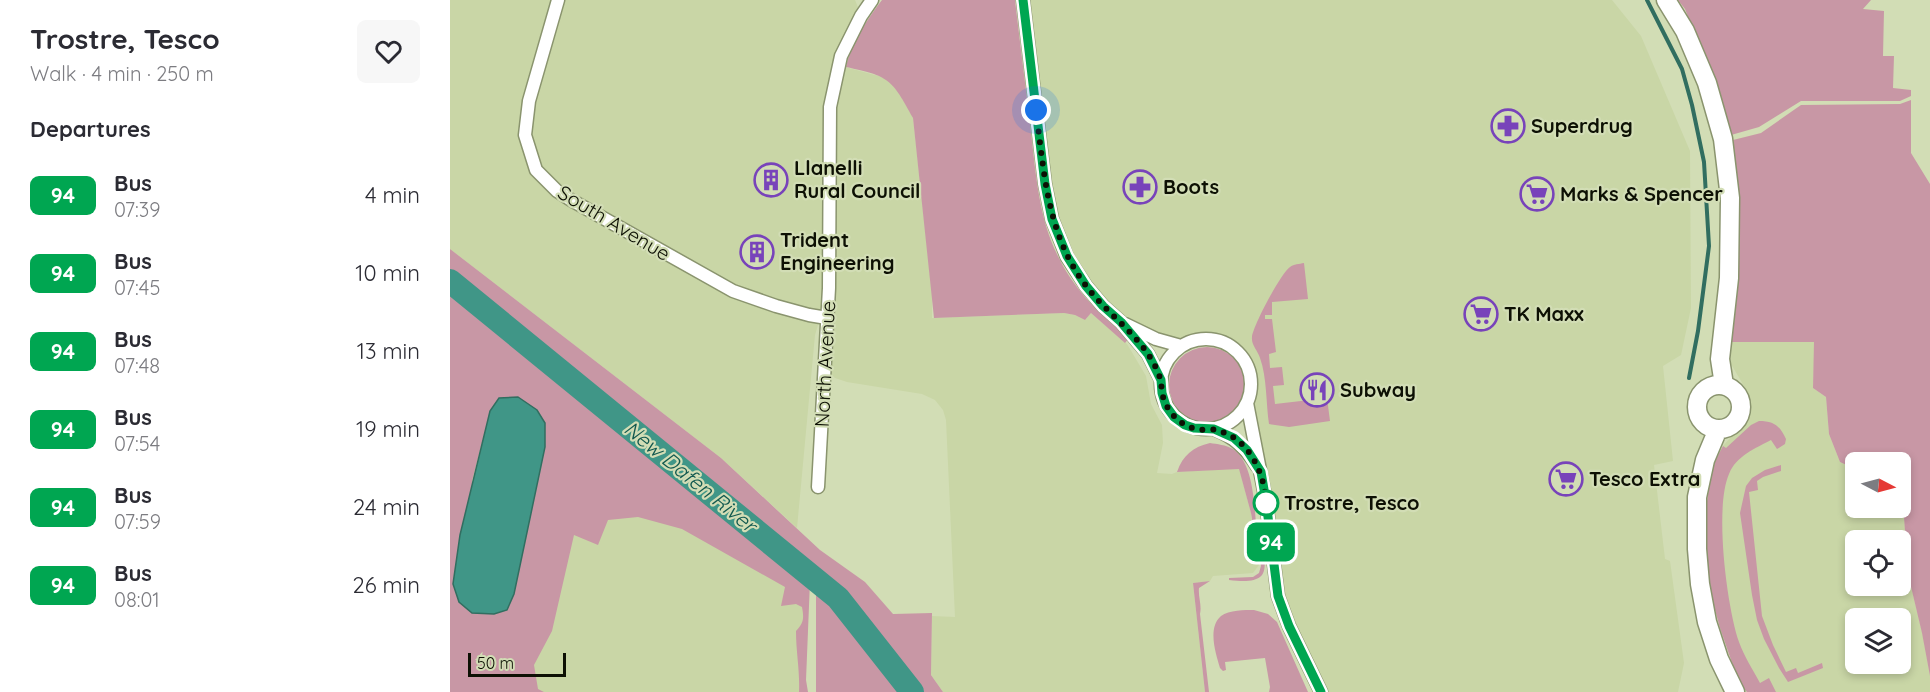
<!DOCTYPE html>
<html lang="en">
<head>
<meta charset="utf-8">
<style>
	:root { --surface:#fff; --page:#f7f7f7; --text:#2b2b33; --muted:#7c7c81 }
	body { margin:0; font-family:Quicksand,sans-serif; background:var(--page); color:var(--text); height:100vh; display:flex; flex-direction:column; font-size:22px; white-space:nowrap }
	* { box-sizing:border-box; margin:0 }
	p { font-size:20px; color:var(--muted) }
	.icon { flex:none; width:33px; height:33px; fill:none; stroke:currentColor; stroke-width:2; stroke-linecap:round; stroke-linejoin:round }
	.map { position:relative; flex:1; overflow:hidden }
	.side { display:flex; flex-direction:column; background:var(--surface); width:450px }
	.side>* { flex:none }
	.badge { padding:0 12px; border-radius:9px; font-size:21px; line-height:39px }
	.needle { width:39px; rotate:96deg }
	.buttons { position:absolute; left:1395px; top:452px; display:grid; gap:12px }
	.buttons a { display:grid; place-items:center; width:66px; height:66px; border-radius:9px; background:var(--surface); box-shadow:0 3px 9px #0003; font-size:30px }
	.scale { position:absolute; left:18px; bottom:15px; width:98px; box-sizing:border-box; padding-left:6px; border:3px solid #0d1004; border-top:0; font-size:16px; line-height:21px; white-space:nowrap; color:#0d1004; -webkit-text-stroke:4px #d2ddb5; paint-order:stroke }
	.you { position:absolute; width:30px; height:30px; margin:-15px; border:4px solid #fff; border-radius:50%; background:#1a73e8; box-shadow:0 0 0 9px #1a73e833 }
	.map>.badge { position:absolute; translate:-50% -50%; box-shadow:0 0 0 3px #fff }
	h2 { padding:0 30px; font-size:22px; line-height:54px }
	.round { display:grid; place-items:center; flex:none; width:63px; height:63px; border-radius:9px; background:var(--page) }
	.head { display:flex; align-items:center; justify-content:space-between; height:102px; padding:0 30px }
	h1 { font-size:28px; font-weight:800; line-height:45px }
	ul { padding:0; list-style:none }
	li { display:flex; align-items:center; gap:18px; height:78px; padding:0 30px }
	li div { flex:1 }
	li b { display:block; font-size:22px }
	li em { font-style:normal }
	li .badge { min-width:66px; font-weight:700; text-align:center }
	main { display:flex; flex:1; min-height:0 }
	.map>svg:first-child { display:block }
	.built { fill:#c9d6a6; fill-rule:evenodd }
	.green { fill:#c897a5; fill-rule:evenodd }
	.water { fill:#409687; stroke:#316e60; stroke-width:1.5 }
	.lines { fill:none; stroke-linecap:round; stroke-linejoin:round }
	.stream { stroke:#316e60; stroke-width:4 }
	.river { stroke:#409687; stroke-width:24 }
	.street-casing { stroke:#8a946e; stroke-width:15 }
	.secondary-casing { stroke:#8a946e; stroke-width:21 }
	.street { stroke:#fff; stroke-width:12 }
	.secondary { stroke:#fff; stroke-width:18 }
	.line-casing { stroke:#fff; stroke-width:14 }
	.line { stroke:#00a651; stroke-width:9 }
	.walk { stroke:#0d1004; stroke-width:6; stroke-dasharray:0 10.8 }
	.stop-dot { fill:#fff; stroke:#00a651; stroke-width:3 }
	.labels { text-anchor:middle; stroke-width:4.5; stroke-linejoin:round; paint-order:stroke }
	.poi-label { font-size:20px; font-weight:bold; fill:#0d1004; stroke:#d2ddb5; text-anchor:start }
	.street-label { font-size:20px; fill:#0d1004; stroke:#d2ddb5 }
	.stop-label { font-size:20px; font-weight:bold; fill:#0d1004; stroke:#d2ddb5; text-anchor:start }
	.water-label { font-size:21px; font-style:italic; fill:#12594f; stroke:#d2ddb5 }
</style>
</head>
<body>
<main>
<section class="side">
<div class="head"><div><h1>Trostre, Tesco</h1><p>Walk · 4 min · 250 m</p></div><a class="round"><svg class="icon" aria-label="heart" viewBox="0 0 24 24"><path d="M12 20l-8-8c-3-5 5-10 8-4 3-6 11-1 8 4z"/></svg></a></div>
<h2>Departures</h2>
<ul>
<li><span class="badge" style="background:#00a651;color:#fff">94</span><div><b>Bus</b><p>07:39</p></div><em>4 min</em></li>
<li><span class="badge" style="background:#00a651;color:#fff">94</span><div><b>Bus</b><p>07:45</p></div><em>10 min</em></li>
<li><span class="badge" style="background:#00a651;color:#fff">94</span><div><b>Bus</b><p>07:48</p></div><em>13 min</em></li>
<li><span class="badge" style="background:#00a651;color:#fff">94</span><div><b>Bus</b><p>07:54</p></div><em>19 min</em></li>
<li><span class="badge" style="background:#00a651;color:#fff">94</span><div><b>Bus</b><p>07:59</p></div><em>24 min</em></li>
<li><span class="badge" style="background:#00a651;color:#fff">94</span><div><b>Bus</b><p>08:01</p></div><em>26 min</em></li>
</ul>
</section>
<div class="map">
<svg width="1480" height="692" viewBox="0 0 1480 692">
	<rect width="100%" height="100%" fill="#d2ddb5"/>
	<path class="built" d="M0,0H405L411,15L388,65L436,78L448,90L463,118L482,293V318L614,313L625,315L635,320L641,313L677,344L696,376L701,404L712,425L713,443L707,473L722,474L727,472L789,468L801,513L809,565L803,573L763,576L760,581L743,583L755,692H493L481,675L482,616L505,617L496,420L493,410L485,400L472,394L397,382L385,378L379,373L378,291L365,335L347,528L271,458L0,249Z
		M573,0H1162L1191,36L1240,151L1241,308L1231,355L1213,366L1223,461L1204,465L1215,559L1220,561L1234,663L1228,692H870L839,626L797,403L801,392V379L798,367L791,356L782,347L770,341L757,339L744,341L731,346L671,322L636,287L602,219Z
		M0,326L359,594L355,692H0Z
		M1279,342H1365L1363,388L1376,397L1379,434L1390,462L1405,469L1406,507H1450L1451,503H1453L1458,574L1473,636L1480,676V692H1297L1270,628L1262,467L1273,446L1295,421L1298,408L1297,394L1294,386L1281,364ZM1406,540H1450V585H1406ZM1406,618H1450V663H1406Z"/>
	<path class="green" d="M432,0H565C570,44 576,88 581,132C586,175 589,221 610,260C626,292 652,316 679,338L675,343L641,313L635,320L625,315L614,313L484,318L463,118C442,79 439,76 396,67C401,42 417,20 432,0Z
		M1228,0H1421L1413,9L1434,11L1433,56H1444L1443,88L1461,90V96L1450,101H1351L1309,127L1281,135L1259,70L1235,9Z
		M1461,100V153L1480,184V676L1472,633L1458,574L1453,503H1451L1450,462H1406L1405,469L1390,462L1379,434L1376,397L1363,388L1364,342H1279L1287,243L1283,140L1311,133L1351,105L1450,104Z
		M0,249L271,458L370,550L415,582L443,614L482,613L481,675L493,692H366V568L0,273Z
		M854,263L858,299L822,302V315H815V319H822L826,352L819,354L820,368L832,367L834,385L823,386L825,404L877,398L880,421L839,427L819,424C816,404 817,377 810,358C808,351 801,345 802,337C803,326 831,273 840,267C844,264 849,264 854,263Z
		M0,285L360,581L356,680L358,692H349C350,671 346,652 346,631C354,623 354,618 352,607L346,604L331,606L335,587L232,529L188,517L158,520L148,545L124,535L102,631L84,665L88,689L94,692H0ZM49,398L87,410L95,423V447L64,594L22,481L40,412Z
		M719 385a38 38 0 1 1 76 0a38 38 0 1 1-76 0Z
		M1309,421C1324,421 1330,426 1336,439L1335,444L1327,449L1321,440C1306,448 1286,456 1279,474C1264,508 1277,607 1289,642C1294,656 1303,670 1310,683L1319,678L1326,692H1297L1289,683L1270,628L1256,577L1254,522L1262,467L1273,446L1276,448L1301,425Z
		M760,443C767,444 776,445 783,449C805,464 804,509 807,534H811C816,570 823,585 779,580V578L803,577L809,573L811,566L809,548L807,546L801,513L789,469L727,472C733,455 743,447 760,443Z
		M1331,465V471L1313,477L1307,481L1308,490L1299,492L1312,616L1323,645L1336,672L1346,668L1348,673L1372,663L1373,668L1338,682L1329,668L1314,639L1307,620L1302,595L1290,513L1296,486L1302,478L1315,470Z
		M760,581L749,588C748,597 752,605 750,614L759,692H755L743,583Z
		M804,610L818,614L827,622L858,692H819L820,687L815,658L775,662L776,670L773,671L770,668C766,654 757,628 771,616C779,610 795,610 804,610Z"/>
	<path class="water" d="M68,397L87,410L95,423V447L64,594L57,610L44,614L22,613L9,602L3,584L10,535L40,411L49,398Z"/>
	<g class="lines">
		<path class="stream" d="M1197,0L1232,69L1242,105L1254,162L1259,246L1248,331L1239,378"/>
		<path class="river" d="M0,281L388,598L462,692"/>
		<defs>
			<path id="street" d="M108,0L79,101L75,135L86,170L107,191L121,200L283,291L326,306L359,315L377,318
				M573,0L595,184L602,219L617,257L636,286L653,306L671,322L698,354L711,380
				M675,324L706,339L731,346
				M711 384a45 45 0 1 1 90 0a45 45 0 1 1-90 0Z
				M797,403L816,501L828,596L839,626L871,692
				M764,429C784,437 796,448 807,466
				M368,487L379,288L380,107L391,56L411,16L422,0"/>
			<path id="secondary" d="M1216,0L1235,31L1257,83L1273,139L1280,198L1279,278L1270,359L1274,385
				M1247 407a22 22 0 1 1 44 0a22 22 0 1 1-44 0Z
				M1268,429L1255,460L1247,497V549L1250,584L1257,622L1269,659L1285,692"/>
		</defs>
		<use href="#street" class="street-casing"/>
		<use href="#secondary" class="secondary-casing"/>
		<use href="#street" class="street"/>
		<use href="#secondary" class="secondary"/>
	</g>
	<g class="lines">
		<defs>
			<path id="line" d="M573,0L595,184L602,219L617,256L636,286L653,306L671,322L698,354L711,380L712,393L716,406L724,417L735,425L744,428L764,429L784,438L797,450L811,472L816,501L828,596L839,626L871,692"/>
		</defs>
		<use href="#line" class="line-casing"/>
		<use href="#line" class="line"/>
		<path class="walk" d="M586,110C594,172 597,236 637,287C655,311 681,329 698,354C703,361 708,371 710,378C712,383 711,387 712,392C713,400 718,410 724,416C732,425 744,430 756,430C759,430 763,429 765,430C798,436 815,473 816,503"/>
	</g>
	<defs>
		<symbol id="pharmacy-ring" viewBox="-11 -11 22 22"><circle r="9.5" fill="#d2ddb5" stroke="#7843ba" stroke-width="1.5"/><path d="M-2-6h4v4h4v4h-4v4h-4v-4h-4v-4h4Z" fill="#7843ba"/></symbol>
		<symbol id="building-ring" viewBox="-11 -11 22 22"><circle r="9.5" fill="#d2ddb5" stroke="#7843ba" stroke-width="1.5"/><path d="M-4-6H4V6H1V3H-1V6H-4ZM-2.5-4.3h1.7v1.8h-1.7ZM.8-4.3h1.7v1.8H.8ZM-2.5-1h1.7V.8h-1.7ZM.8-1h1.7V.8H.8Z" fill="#7843ba"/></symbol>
		<symbol id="supermarket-ring" viewBox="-11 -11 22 22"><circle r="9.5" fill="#d2ddb5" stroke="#7843ba" stroke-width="1.5"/><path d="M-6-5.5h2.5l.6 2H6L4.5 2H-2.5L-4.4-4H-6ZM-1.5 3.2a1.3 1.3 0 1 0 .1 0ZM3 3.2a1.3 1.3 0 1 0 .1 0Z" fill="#7843ba"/></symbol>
		<symbol id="restaurant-ring" viewBox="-11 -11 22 22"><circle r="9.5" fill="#d2ddb5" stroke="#7843ba" stroke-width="1.5"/><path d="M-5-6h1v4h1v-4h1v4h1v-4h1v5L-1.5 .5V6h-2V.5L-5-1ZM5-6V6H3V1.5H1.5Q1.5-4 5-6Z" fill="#7843ba"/></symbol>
	</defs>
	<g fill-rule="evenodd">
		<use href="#pharmacy-ring" x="1039" y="107" width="38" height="38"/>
		<use href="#building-ring" x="302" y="161" width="38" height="38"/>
		<use href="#pharmacy-ring" x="671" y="168" width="38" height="38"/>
		<use href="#supermarket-ring" x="1068" y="175" width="38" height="38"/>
		<use href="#building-ring" x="288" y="233" width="38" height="38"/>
		<use href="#supermarket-ring" x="1012" y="295" width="38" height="38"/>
		<use href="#restaurant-ring" x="848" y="371" width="38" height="38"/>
		<use href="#supermarket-ring" x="1097" y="460" width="38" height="38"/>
	</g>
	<circle class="stop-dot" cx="816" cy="503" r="12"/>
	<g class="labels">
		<g class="poi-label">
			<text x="1081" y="133">Superdrug</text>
			<text x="344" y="175">Llanelli<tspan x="344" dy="23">Rural Council</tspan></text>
			<text x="713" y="194">Boots</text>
			<text x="1110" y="201">Marks &amp; Spencer</text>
			<text x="330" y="247">Trident<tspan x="330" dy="23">Engineering</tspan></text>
			<text x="1054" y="321">TK Maxx</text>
			<text x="890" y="397">Subway</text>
			<text x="1139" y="486">Tesco Extra</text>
		</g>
		<g class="street-label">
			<text transform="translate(164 223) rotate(31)" y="7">South Avenue</text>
			<text transform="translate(375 364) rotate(-87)" y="7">North Avenue</text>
		</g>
		<g class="stop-label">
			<text x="834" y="510">Trostre, Tesco</text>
		</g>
		<g class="water-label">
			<text transform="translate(240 477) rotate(39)" y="7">New Dafen River</text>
		</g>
	</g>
</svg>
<div class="buttons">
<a><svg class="needle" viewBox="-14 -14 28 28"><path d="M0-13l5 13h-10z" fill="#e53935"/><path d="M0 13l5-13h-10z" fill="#7c7c81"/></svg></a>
<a><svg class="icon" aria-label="locate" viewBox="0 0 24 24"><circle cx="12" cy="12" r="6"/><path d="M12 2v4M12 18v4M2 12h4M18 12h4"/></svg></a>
<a><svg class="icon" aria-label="layers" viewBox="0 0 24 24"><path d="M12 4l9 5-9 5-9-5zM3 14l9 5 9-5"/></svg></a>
</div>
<div class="scale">50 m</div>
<div class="you" style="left:586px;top:110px"></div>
<b class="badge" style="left:821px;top:542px;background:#00a651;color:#fff">94</b>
</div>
</main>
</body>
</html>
